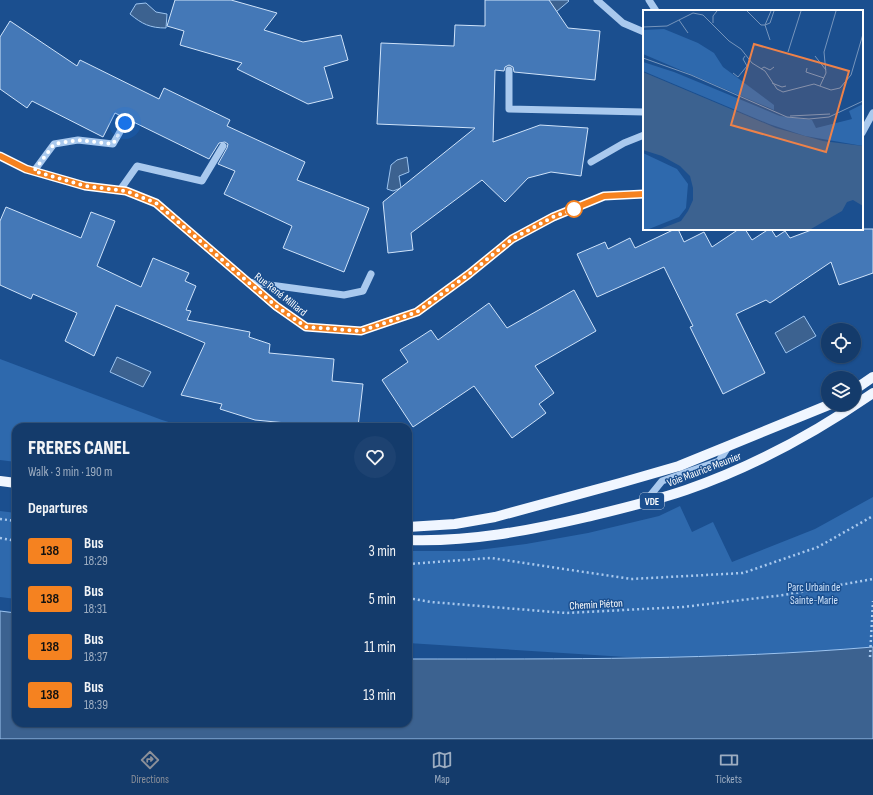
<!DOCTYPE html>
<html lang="en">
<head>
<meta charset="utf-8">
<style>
	:root { --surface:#143b6b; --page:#1d4271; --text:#f1f3f6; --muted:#9dadc1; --line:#33557e; --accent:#8c9099 }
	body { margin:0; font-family:"Sofia Sans Condensed",sans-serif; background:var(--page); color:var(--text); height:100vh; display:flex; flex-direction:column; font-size:15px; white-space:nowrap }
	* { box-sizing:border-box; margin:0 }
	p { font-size:13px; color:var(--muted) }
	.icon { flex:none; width:22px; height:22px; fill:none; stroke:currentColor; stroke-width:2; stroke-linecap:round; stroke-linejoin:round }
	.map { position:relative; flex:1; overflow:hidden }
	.sheet { position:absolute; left:12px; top:423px; width:400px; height:304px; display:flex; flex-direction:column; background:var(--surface); border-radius:12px; box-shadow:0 1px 3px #0004,0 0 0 1px var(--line) }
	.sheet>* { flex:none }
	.badge { padding:0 8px; border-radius:3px; font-size:14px; line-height:26px }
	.fabs { position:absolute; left:821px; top:323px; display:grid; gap:8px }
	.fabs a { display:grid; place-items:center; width:40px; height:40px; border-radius:50%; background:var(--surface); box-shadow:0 1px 3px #0004,0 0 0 1px var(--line); font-size:20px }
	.you { position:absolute; width:20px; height:20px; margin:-10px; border:3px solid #fff; border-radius:50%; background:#1a73e8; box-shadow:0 0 0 6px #1a73e833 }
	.map>.badge { position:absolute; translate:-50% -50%; box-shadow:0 0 0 2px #fff }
	h2 { padding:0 16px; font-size:15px; line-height:36px }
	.round { display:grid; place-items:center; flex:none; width:42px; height:42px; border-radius:21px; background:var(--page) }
	.summary { display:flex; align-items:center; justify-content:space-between; height:68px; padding:0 16px }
	h1 { font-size:19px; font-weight:800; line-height:30px }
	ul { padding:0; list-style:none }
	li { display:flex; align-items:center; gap:12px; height:48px; padding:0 16px }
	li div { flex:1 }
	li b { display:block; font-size:15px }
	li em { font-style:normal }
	li .badge { min-width:44px; font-weight:700; text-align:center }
	.tabs { display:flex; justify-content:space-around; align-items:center; height:56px; border-top:1px solid var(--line); background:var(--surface); font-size:11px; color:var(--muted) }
	.tabs a { display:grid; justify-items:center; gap:2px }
	.tabs .selected { color:var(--accent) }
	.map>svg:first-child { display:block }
	.green { fill:#2e69ad }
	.water { fill:#3c6290; stroke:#9cc4f0 }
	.building { fill:#4478b7; stroke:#cfe3fa }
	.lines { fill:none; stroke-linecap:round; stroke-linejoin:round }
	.path { stroke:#a9c9ee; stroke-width:2.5; stroke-dasharray:2 3; stroke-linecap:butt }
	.minor { stroke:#a9c9ee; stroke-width:7 }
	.major { stroke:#f0f6ff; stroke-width:10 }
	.line-casing { stroke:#fff; stroke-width:9 }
	.line { stroke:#f58220; stroke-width:6 }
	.walk { stroke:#fff; stroke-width:4; stroke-dasharray:0 7.2 }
	.stop-dot { fill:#fff; stroke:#f58220; stroke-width:2 }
	.labels { text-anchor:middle; stroke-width:3; stroke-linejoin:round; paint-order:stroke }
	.shield { fill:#1b4f8f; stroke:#bbcadd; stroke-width:1 }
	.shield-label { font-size:10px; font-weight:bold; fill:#fff }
	.street-label { font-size:11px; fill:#fff; stroke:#1b4f8f }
	.park-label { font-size:11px; fill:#cfe3fa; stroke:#1b4f8f }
	.inset-road { fill:none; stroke:#7695bc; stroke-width:1 }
	.view { fill:#ee8249; fill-opacity:0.15; stroke:#ee8249; stroke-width:2 }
	.inset-edge { fill:none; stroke:#fff; stroke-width:2 }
</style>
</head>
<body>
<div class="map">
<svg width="873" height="739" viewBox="0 0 873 739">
	<rect width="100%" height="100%" fill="#1b4f8f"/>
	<path class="green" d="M0,359L162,420L185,427H16V462L0,460Z
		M873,497V647L823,651L657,659L408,643V551H470L526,544L588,533L659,516L680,506L692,532L713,522L732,562L815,529Z
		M0,511L16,513V599L0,597Z"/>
	<path class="water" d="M548,0H568L569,1L556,12Z
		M146,3L156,12L167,14L166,28C150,28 142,24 130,14L136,4Z
		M407,157L409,172L399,176L401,188L393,191L387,189L391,165L397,160Z
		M804,316L816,336L786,353L775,333Z
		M117,357L151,372L143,387L110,372Z
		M0,611L16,613V723H408V659C563,659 718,660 873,647V739H0Z"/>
	<path class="building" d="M175,0H231L277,13L264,30L303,42L341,35L348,60L324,67L333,98L308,104L237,69L242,63L180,45L184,31L167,26Z
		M485,0H549L568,28L600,31L595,80L514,72L513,67L509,65L505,67L504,71L495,70L493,142L540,125L588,128L581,176L551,172L528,178L505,202L482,180L411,233L413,250L388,253L383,202L475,128L377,124L381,43L454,46L455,25L485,26Z
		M10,21L77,66L80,60L159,99L164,88L230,120L227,126L305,162L297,180L369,208L344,272L283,248L292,226L224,194L235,171L218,164L227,148L228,144L225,142L219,143L209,159L115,113L103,137L32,101L27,108L0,89V37Z
		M6,207L81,238L91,212L115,221L97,266L141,287L153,258L189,273L185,281L196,286L186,310L191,311L187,320L250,332L249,337L270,344L269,353L334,359L332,381L363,384L358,427H328L255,420L220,409L222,404L181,395L205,343L116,305L94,356L65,341L77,313L33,294L31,299L0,285V221Z
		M675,229H678L684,242L704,232L712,247L739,229H745L752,240L769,229H771L776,237L785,231L790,238L814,229H873V273L839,285L831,262L770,303L766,300L736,314L765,373L723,394L690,327L693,326L664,267L597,297L577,254L605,242L608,249L630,238L635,248Z
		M574,290L596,331L535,366L554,393L539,404L546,413L512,438L474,386L413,427L382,380L408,362L400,350L431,330L438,340L489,303L507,328Z"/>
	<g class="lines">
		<path class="path" d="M0,519L16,521
			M0,538L16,541
			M408,564L491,558L631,579L743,573L818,547L873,516
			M408,598L431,602L566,613L683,607L784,595L873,579
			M870,657L873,601"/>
		<path class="minor" d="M597,0L623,23L644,32
			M649,0L656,11
			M509,70V109L644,112
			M862,133L873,113
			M0,156L26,169L85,186L126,191L156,203L276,307L306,327L361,331L417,312L469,274L512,239L553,217L604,196L644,194
			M591,162L624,143L644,135
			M34,171L54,144L78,140L113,144L125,123
			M120,190L137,166L202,181L223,146
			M248,282L344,295L363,291L371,274
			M645,502L662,481L719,461L728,447"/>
		<path class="major" d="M854,390L873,377
			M0,481L16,483
			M408,527L455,524L495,517L620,483L679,466L831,404
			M408,540C470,542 527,531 587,517C620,509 654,501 686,490C753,467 815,433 873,393"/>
	</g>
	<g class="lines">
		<defs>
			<path id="line" d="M0,156L26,169L85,186L126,191L156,203L276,306L306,327L361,331L417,312L469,274L512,239L553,217L604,196L644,194"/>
		</defs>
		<use href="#line" class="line-casing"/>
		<use href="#line" class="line"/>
		<path class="walk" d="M125,123L113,144L78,140L54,144L34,171L85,186L126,191L156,203L276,306L306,327L361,331L417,312L469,274L512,239L553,217L579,207L574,209"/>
	</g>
	<circle class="stop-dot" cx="574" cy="209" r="8"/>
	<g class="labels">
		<rect class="shield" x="640" y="493" width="24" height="16" rx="3"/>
		<g class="shield-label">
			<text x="652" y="505">VDE</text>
		</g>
		<g class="street-label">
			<text transform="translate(281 294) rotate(38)" y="4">Rue René Milliard</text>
			<text transform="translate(704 469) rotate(-21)" y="4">Voie Maurice Meunier</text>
			<text transform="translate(596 604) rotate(-3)" y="4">Chemin Piéton</text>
		</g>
		<g class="park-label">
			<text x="814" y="591">Parc Urbain de<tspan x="814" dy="13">Sainte-Marie</tspan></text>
		</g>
	</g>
	<g transform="translate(643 10)">
		<rect width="220" height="220" fill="#1b4f8f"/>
		<path d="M21,19L55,33L71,43L80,57L131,95V100L0,44V20ZM0,52L31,62L137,106L169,110L173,118L209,109L206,101L220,94V136L162,126L126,114L0,61ZM0,143L34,159L45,174L43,198L36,207L6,219H0Z" fill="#2e69ad"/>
		<path d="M0,62L133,118L180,131L220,136V196L210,190L204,192L199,201L168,219H17L38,211L45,201L50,190V178L47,166L37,156L19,146L0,140Z" fill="#3c6290"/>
		<path class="inset-road" d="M104,1L118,15H122M36,10L45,23M70,13V6L74,1M122,15L127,13L131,1M0,17L24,16L50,3L60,5L86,31L98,39L109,53L122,61L134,79L140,82L171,74L188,80L197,78L208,65L220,24M127,30L122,15L128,1M145,42L158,1M172,46L183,60M0,48L48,65L144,107L166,109L186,107L220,91M164,58L163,62L181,68M118,59L121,57L127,60L131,57M90,63L95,67L104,56L100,49L102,46M129,73L139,77L143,76M177,76L183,63L181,42L193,1M147,106L187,104"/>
		<path class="view" d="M111,34L206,61L183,142L88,115Z"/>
		<rect width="220" height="220" class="inset-edge"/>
	</g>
</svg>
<div class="fabs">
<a><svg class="icon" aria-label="locate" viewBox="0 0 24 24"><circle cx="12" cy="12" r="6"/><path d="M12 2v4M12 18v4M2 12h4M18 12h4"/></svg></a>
<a><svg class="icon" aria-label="layers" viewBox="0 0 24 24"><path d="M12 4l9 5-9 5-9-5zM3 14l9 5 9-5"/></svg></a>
</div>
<div class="you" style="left:125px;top:123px"></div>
<section class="sheet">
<div class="summary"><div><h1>FRERES CANEL</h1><p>Walk · 3 min · 190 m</p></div><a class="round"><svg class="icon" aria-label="heart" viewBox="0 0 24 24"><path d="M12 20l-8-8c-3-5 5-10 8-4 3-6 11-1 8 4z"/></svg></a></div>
<h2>Departures</h2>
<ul>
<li><span class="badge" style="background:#f58220;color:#111">138</span><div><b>Bus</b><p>18:29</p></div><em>3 min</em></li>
<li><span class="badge" style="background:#f58220;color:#111">138</span><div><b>Bus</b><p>18:31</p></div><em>5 min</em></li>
<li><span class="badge" style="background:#f58220;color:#111">138</span><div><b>Bus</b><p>18:37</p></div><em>11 min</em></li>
<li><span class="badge" style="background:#f58220;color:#111">138</span><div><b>Bus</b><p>18:39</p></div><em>13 min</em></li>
</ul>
</section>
</div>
<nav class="tabs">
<a class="selected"><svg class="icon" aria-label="directions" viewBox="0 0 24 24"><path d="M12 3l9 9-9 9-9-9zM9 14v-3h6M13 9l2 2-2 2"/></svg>Directions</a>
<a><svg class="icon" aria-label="map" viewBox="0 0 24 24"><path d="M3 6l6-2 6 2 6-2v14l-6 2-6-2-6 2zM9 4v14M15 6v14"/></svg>Map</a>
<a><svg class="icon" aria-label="tickets" viewBox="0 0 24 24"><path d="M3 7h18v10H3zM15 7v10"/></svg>Tickets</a>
</nav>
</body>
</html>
